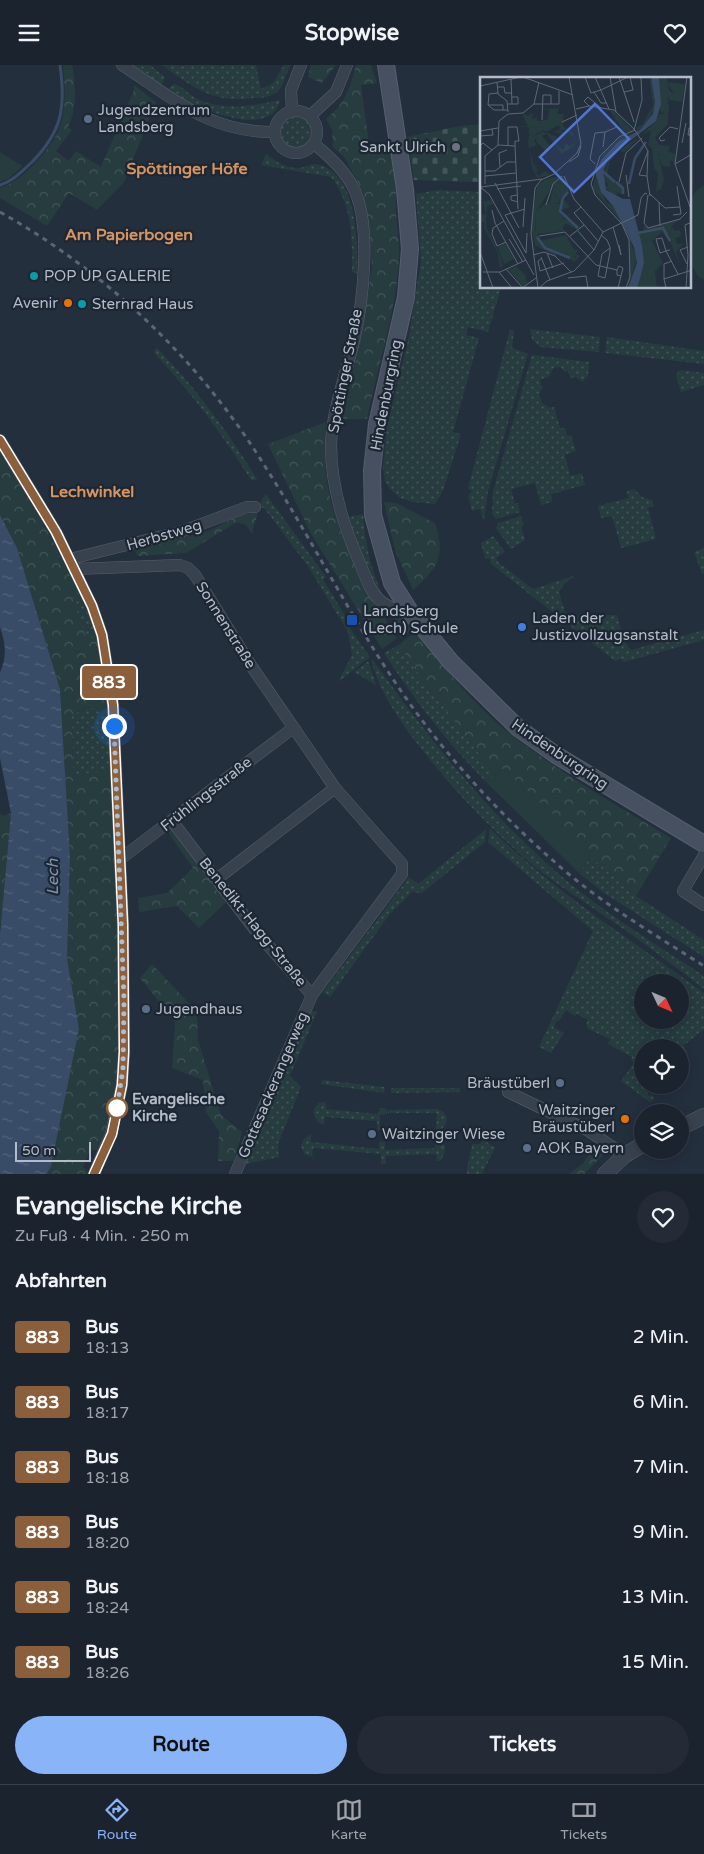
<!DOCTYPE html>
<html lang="de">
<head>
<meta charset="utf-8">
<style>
	:root { --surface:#1b232e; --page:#242b36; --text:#f1f3f6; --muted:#a0a4aa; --line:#39404a; --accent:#8ab4f8 }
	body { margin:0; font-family:"Varela Round",sans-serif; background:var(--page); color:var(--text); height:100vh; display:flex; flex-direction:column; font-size:19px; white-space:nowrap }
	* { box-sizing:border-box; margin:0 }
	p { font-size:16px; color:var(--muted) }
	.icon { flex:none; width:28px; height:28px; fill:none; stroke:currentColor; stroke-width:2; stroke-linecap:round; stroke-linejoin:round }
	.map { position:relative; height:1109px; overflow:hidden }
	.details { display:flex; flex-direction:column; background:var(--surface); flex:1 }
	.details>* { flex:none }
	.badge { padding:0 10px; border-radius:4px; font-size:18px; line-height:32px }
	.needle { width:32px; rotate:134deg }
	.controls { position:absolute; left:634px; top:909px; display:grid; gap:10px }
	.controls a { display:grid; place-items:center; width:55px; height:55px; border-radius:50%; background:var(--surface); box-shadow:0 2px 12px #0003,0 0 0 1px var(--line); font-size:25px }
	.scale { position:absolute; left:15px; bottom:12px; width:76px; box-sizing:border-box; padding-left:5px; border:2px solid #b4bcc9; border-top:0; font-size:14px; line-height:18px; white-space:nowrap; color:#b4bcc9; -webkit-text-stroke:4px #1d2633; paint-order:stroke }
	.you { position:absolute; width:25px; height:25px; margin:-12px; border:4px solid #fff; border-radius:50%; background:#1a73e8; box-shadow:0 0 0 8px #1a73e833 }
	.map>.badge { position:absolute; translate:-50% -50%; box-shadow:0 0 0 2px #fff }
	h2 { padding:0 15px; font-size:19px; line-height:45px }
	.round { display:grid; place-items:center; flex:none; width:52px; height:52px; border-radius:26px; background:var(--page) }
	.head { display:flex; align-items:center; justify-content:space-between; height:85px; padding:0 15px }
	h1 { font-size:24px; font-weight:700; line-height:38px }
	.action { display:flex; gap:10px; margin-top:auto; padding:10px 15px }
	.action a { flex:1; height:58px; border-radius:30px; background:var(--accent); color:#111; font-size:20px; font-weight:700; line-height:58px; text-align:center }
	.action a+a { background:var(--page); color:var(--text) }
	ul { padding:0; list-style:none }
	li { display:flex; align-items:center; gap:15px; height:65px; padding:0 15px }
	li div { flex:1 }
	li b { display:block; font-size:19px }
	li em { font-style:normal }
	li .badge { min-width:55px; font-weight:700; text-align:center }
	header { display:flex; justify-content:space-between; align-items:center; height:65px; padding:0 15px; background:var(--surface); font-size:22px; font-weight:700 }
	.tab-bar { display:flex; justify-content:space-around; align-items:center; height:70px; border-top:1px solid var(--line); background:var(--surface); font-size:14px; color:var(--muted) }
	.tab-bar a { display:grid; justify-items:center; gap:2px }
	.tab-bar .selected { color:var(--accent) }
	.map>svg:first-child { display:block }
	.grass { fill:url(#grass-dots); fill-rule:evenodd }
	.forest { fill:url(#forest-crowns) }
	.cemetery { fill:url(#cemetery-stones) }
	.garden { fill:#263c3f }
	.water { fill:url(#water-ripples) }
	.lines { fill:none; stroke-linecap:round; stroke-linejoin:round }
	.stream { stroke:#394c67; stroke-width:3 }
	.minor-casing { stroke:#565f6c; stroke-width:12 }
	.tertiary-casing { stroke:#565f6c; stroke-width:16 }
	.secondary-casing { stroke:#565f6c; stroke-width:18 }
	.minor { stroke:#38414e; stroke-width:11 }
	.tertiary { stroke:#38414e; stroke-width:15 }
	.secondary { stroke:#465061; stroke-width:16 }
	.rail { stroke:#5a6575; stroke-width:3; stroke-dasharray:5 5; stroke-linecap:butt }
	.line-casing { stroke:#fff; stroke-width:11 }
	.line { stroke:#8b5e3c; stroke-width:8 }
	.walk { stroke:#b4bcc9; stroke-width:5; stroke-dasharray:0 9 }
	.service-dot { fill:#5c6f8a; stroke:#1d2633; stroke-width:2 }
	.worship-dot { fill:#6b7280; stroke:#1d2633; stroke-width:2 }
	.culture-dot { fill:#0f9aa8; stroke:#1d2633; stroke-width:2 }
	.food-dot { fill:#e8710a; stroke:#1d2633; stroke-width:2 }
	.transit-dot { fill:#1a4fb4; stroke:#1d2633; stroke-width:2 }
	.shop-dot { fill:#3f7fe0; stroke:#1d2633; stroke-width:2 }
	.stop-dot { fill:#fff; stroke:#8b5e3c; stroke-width:2.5 }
	.labels { text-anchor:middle; stroke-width:4.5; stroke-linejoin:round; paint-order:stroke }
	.poi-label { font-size:15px; fill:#b4bcc9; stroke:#1d2633; text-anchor:start }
	.street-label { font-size:15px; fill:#b4bcc9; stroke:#1d2633 }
	.stop-label { font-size:15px; font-weight:bold; fill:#b4bcc9; stroke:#1d2633; text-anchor:start }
	.neighbourhood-label { font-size:16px; font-weight:bold; fill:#d59563; stroke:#1d2633 }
	.water-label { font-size:16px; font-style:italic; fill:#7c92b1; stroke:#1d2633 }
	.inset-river { fill:none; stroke:#394c67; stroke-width:2.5 }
	.inset-road { fill:none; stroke:#5e6776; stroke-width:1 }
	.view { fill:#5274d3; fill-opacity:0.15; stroke:#5274d3; stroke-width:2.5 }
	.inset-edge { fill:none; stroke:#b4bcc9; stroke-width:2.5 }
</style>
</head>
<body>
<header><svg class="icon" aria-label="menu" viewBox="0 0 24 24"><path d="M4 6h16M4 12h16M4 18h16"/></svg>Stopwise<svg class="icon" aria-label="heart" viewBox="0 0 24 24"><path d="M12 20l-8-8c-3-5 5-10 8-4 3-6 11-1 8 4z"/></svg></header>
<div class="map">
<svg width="704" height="1109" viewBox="0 0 704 1109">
	<defs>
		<pattern id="grass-dots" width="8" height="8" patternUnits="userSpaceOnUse" patternTransform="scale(1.25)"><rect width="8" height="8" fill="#263c3f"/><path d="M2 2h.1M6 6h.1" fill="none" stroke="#435659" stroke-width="1.8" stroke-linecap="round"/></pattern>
		<pattern id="forest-crowns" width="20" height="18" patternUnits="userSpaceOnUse" patternTransform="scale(1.25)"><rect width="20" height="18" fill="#263c3f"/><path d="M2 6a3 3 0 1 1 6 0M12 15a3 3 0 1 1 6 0" fill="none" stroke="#435659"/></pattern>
		<pattern id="cemetery-stones" width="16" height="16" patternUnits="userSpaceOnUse" patternTransform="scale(1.25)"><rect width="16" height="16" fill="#263c3f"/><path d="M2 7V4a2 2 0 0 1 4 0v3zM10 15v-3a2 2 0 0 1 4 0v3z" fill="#435659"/></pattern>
		<pattern id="water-ripples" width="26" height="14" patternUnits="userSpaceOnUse" patternTransform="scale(1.25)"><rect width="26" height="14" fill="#394c67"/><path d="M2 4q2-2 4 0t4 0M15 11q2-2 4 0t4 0" fill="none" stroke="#53647b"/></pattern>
	</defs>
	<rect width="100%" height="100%" fill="#242f3e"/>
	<path class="grass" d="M132,0H150L165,12L161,21Z
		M162,0H256L261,24L273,18L284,0H291C285,8 284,22 277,27C270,32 262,33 254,33C213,38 195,24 162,0Z
		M174,19C183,21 189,30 197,34C225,46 251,41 280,35C272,78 188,40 167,25Z
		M281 67a15 15 0 1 1 30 0a15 15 0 1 1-30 0Z
		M266,89C276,97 287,104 300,103C306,102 310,99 315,99C358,105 358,178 357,209L352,207C353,174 352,139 331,112L261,100Z
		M438,125L481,127L482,222L501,223L488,267L468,262L466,270L479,273L453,367L461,369L443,426L435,439L413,437L400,433L390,424L385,416L383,402L387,362L408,276L421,197L416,129Z
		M510,264L514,266L512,283L528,289L488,426L484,456L480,444L472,446L468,431L472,426L468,423Z
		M530,264L600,272L599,287L540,282L532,274Z
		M607,272L704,286V299L605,288Z
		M156,282C197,324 226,364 257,414L256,415H251C222,369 192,328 154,288Z
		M532,290L589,297L588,311L583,317L575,312L570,313L568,306L565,307L560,302L553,303L550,311L540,315L542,324L539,329L542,338L550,343L554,342L560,363H565L567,371L571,370L576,386L565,390L570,411L582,408L585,420L551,429L552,437L541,440L535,418L511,424L515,439L518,438L520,447L496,454L492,449L493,426Z
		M680,305L704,308V320L681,327L676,310Z
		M634,424L642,432L652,435L654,441L648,443L656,474L621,483L612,451L601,453L598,441L628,433L627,426Z
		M266,429L326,512L323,514L347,554L344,555L370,592L338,617L352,590L348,567L307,500L264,443L258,441Z
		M363,449C366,486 372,508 388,541C372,530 356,473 349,452Z
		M521,451L524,460L521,462L525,475L511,484L496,463L498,458Z
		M493,471L505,487L496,493L498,497L533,524L574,511L564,519L559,527L565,547L573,551L617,550L624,575L631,585L704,565V575L624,597L621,594L615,596L491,499L490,494L485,493L481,478Z
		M704,483V509H702L694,487Z
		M79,527L97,571L87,575L72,530Z
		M393,547L406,555L413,564L400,573Z
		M400,579L409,596L495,710L486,717C447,677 414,635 384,588Z
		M373,595C426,670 484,743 553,804C599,845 653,877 704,911V924C671,898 637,873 603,850C576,831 548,814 523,792C488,760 453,725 424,687C402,660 381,630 371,596Z
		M367,597H369L376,620L354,607Z
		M86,642L110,645L112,705L73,711L72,651Z
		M490,763C554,827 632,875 704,928V964L683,981L687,986L684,991L680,982H642V1014L641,1017L649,1031L652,1030L654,1034L650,1037L621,1016L634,998L631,995L632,992L608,979L610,974L588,964L586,959L588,955L577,949L575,951L566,945L559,956H556V959L553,962L564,968L551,988L539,982L593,866L488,777ZM642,918H680V955H642Z
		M486,764L485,777L422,828L412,827L389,850L330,932L323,927L409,812L418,819Z
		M591,792L636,831L704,875V892L604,828L579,808Z
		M311,945L317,947L290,1011L301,1022L278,1079L279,1092L245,1099Z
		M322,1015L385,1022L384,1028L321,1019Z
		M391,1023H460V1027L391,1028Z
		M326,1037V1044L378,1049L380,1043L387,1044V1049L380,1050V1065H377V1056L325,1052L324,1060C315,1056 313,1052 314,1043L319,1038Z
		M437,1044L443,1047L447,1053L445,1061L439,1066L436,1063L437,1048H388V1045Z
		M311,1069V1077L379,1084V1077L385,1076V1085L435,1083V1074C448,1076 447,1088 440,1096H437L436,1089L386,1091V1099H381V1089L313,1083L312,1092L304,1089L301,1081L304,1074Z
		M484,1075L495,1083L482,1109H467C467,1097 471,1090 472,1079H479Z"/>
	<path class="forest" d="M63,0H72C76,18 77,45 68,62L72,65L56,86L69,96L76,86L101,102L134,25V20L156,37L124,117L97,145L69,128L47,161L0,133V123C14,118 24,110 34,99C66,68 67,42 63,0Z
		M311,0H336L322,18L308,12Z
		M356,0H371L377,18L361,20L370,86L390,82L397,123C393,141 400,172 399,192C396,248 378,300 367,354H343L360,274L372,202L370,176L363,128L345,93L333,82L332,65L326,54C345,39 350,23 356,0Z
		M326,357C325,373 324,390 326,407C331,466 367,523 397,573L382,584L310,467L268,379Z
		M0,386L49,469L79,527L72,530L87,574L97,571L102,612L110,645L86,642L72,651L73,710L112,705L120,934L118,1018L102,1085H90L83,1102L91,1109H47L51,1100L79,964L67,894L70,792L60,624L17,483L0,450Z
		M384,437L396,438L435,458C446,491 438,503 413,525L395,485Z
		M258,447L252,469L246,460L237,457L186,488L138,491L134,485L209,466L240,450Z
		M415,567C440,598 467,631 497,658C550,703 612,737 671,773L636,831L591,792L503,704L495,710L409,596L400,579Z
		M0,748L2,751L11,748L0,867Z
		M172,762L227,836L199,863L177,841L139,847L138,833L167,828L193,803L167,766Z
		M152,899L197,947L198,975L221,1050L242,1067L234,1096H218L219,1066L206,1047L203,1015L172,1003L175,957L140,913Z
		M599,1078L608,1085L584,1109H569L582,1099Z"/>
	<path class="cemetery" d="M481,59V117L414,115L407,72L460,61Z"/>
	<path class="garden" d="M0,87L23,101L8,114L0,117Z
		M704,120V215L698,211L690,198V136L696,126Z
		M503,704L550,746L591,792L579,808L486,717Z"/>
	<path class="water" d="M0,450L17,483L60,624L70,792L67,894L79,964L51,1101L47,1109H0V869L11,748L0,693V608C7,591 6,579 0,562Z"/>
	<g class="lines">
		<path class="stream" d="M0,120C13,116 21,107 31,98C62,67 66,43 60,0"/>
		<defs>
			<path id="minor" d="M122,0C173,33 209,68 275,67
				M275 67a21 21 0 1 1 42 0a21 21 0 1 1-42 0Z
				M292,46L291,25L301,0
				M310,51L336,27L347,0
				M314,79C328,90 343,104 352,120C373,158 363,239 353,280C345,312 332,346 331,380C331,420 343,460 359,496C372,528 375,542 411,548
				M0,375L56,467L92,541L102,570L113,640L123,860L124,987L122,1020L111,1069L94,1109
				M70,494L183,466L247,442H255
				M75,504L180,500L188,503L195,510L252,602L335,723L402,799V809L312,930L259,870L172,756
				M704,790L683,826L704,840
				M119,795L293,663
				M217,814L335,723
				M508,1027L587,1065L625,1090
				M235,1109L312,930"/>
			<path id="tertiary" d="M680,1063L704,1051
				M605,1109L625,1090L642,1080"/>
			<path id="secondary" d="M386,0L405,124L410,184L406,232L377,359L372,406L373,450L392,518L411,548L451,597L518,663L556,690L704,779"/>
		</defs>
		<use href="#minor" class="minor-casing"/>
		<use href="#tertiary" class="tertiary-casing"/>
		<use href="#secondary" class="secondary-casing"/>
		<use href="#minor" class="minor"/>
		<use href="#tertiary" class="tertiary"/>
		<use href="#secondary" class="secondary"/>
		<path class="rail" d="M0,147C108,208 201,297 266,403C312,475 351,553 399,623C443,688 498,748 557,799C602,839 654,869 704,901"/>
	</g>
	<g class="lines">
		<defs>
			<path id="line" d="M0,375L56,467L92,541L102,570L113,640L123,860L124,987L122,1020L112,1069L94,1109"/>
		</defs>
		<use href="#line" class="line-casing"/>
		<use href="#line" class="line"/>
		<path class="walk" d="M114,661L124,935L123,1004L117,1043"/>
	</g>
	<g class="service-dot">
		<circle cx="88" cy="54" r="5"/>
		<circle cx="146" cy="944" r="5"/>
		<circle cx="560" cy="1018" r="5"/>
		<circle cx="372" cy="1069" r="5"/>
		<circle cx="527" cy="1083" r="5"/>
	</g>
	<circle class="worship-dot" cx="456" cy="82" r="5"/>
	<g class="culture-dot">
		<circle cx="34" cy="211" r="5"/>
		<circle cx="82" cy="239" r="5"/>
	</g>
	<g class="food-dot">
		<circle cx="68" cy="238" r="5"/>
		<circle cx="625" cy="1054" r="5"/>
	</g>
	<rect class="transit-dot" x="346" y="549" width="12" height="12" rx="2.5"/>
	<circle class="shop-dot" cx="522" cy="562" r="5"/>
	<circle class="stop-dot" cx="117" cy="1043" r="10"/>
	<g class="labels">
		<g class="poi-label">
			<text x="98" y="50">Jugendzentrum<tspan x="98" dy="17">Landsberg</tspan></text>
			<text x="446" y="87" text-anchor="end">Sankt Ulrich</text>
			<text x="44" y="216">POP UP GALERIE</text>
			<text x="58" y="243" text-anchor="end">Avenir</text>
			<text x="92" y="244">Sternrad Haus</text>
			<text x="363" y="551">Landsberg<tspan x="363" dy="17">(Lech) Schule</tspan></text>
			<text x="532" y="558">Laden der<tspan x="532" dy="17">Justizvollzugsanstalt</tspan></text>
			<text x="156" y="949">Jugendhaus</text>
			<text x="550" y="1023" text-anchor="end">Bräustüberl</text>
			<text x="615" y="1050" text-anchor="end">Waitzinger<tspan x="615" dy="17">Bräustüberl</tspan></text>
			<text x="382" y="1074">Waitzinger Wiese</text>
			<text x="537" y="1088">AOK Bayern</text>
		</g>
		<g class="street-label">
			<text transform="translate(345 306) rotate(-79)" y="5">Spöttinger Straße</text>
			<text transform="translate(386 330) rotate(-79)" y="5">Hindenburgring</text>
			<text transform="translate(164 470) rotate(-16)" y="5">Herbstweg</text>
			<text transform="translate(226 560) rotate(58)" y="5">Sonnenstraße</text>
			<text transform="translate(560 689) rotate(34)" y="5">Hindenburgring</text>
			<text transform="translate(206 729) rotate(-38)" y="5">Frühlingsstraße</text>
			<text transform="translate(253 857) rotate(51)" y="5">Benedikt-Hagg-Straße</text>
			<text transform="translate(273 1020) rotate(-67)" y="5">Gottesackerangerweg</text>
		</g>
		<g class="stop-label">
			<text x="132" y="1039">Evangelische<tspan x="132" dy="17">Kirche</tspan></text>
		</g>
		<g class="neighbourhood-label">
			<text x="187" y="109">Spöttinger Höfe</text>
			<text x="129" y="175">Am Papierbogen</text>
			<text x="92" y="432">Lechwinkel</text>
		</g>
		<g class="water-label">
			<text transform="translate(52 812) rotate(-90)" y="6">Lech</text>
		</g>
	</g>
	<g transform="translate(480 12)">
		<rect width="211" height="211" fill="#242f3e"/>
		<path d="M187,5L205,7L202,25L188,23L189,32L187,44L189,20L194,17ZM79,31L77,37H84L83,49L93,56L95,68L82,77L64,53L57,56L55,49L51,50L53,57H49V50H37L48,49L43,39L45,35L46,39L53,36L52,42L57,40V44H62L68,42L69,33L64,32ZM79,48L80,53L73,55L85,57L80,53H87L94,61V67L90,69L86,66L83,73L76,67L77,60L65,55ZM187,74L195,77V86L190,83V89L187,90L182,88L178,76L187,80ZM83,99L89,114L80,123L73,116L80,125L69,129L74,107ZM193,150L194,154L200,153L201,159L195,161L197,167H203L196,175L201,189L193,172L189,155ZM25,166L34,182L24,187L18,170ZM36,189L47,200L45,201L48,206L43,209L28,192Z" fill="#263c3f" fill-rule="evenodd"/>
		<path d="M169,0L173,6L175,30L169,43L157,55V50L162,48L173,28ZM179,0H187L189,13L194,17L188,21V47L175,60L179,68L190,69L187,80L178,76L184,102L181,112L176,115L178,96L174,91L172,71L168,68L171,53L161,59L176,44L179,37H185L180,34ZM55,49L57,56L53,60L55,69L49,71L54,88L59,89L54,91L59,93L55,95L59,99L65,94L71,98L57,101L52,90L48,65L49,58L53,57L51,50ZM155,55L138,65L122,82L116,99L126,125L133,129L142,145L112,111L123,76L139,61ZM159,60L145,75L139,74L130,84L125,108L139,117L133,118L125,110L123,99L130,79ZM79,99L56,135L55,154L80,152L84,142L86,143L78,135L80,124L73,116L80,122L88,114L83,122L90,130L81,133L86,139L93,135L87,140L101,151L98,153L85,146L82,149L84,154L57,157L64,170L78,175L76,179L55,168L51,149L57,109L64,103ZM11,123L14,127L7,129L6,150L19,175L23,189L20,191L18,176L4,151V145L0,146V138L6,137L3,124ZM202,142L194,146L189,155L192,168L182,155L172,164L183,186L175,194L177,211H157L164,186L158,154H163L164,149L167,151ZM146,151L157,182L148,211L150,167Z" fill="#263c3f"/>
		<path d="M129,33L135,35L153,54L145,56Z" fill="#263c3f"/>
		<path d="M63,54L66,57L62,59L70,69L66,75L56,64L57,60L54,63L57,68L50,69L51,61ZM125,98L142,107L144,117L129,113ZM66,126L80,127V136L86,146L81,152L56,157L55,135ZM86,158L94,173H98L94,180L97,182L95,178L96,177L100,179L97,183L94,185L81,176L65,171L59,164Z" fill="#263c3f"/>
		<path d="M171,0H179L181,27L176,44L130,79L123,94L126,113L143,122H150L162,168L164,186L159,205L157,211H148L157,186L154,170L133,129L121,115L115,95L122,82L138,65L160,53L173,37L175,25Z" fill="#394c67"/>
		<path class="inset-river" d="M119,91L135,105M136,105L143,111V117M149,107L155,81L166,65M88,115L83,121L80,134L98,151M158,156L183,151L190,164M57,160L65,171L90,181"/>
		<path class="inset-road" d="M43,0L93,18M105,0L111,16L121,13M115,0L129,32M130,0L136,35M139,0L154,45M207,0L195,87L210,130M17,5L18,17L27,24L28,35M0,9L41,0M18,10H24L25,16H32M121,13L148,0M114,15L121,26H127M144,15L153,13L150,0M18,16L9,17L8,28L14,33H28M28,27H32L31,2M32,27H38V20H32M54,27L59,5M8,28H23V33M109,29L104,24L108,20L121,31M96,32L109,29L134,33L155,53L168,74M62,43L63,18H71V27M82,45L97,38M209,51H211L210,58H208ZM154,53L162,23L161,0M0,54L18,51M125,55L137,50L144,57M0,59L13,58L12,52M185,63L181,64L179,61L190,50L198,52M202,66L206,46M18,68L35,69L38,132M28,68V50H37L39,64H35V69M0,69L3,66L12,73M89,85L98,79L101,69M115,87L110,82L115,56L125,55L123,70M195,87L212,77M20,90L19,76L27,73M5,94H15L27,85H36M146,98L149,120M5,99L36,96M84,99L94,122L123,155M167,99L159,98L168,74M167,99L168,74M167,99L170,119M139,105L146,76L162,61M15,106L39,151M5,107V79L18,68L19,44L28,37L43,36L54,27H79V14M0,110L9,117L54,198M1,110L62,102M17,112L41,109M170,117L185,131L200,130M37,118L31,119V123L38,125M168,118L164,146L168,151L200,142L207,135M179,125L180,149M66,128L73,107L82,99M101,130L94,136L118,164M45,132L25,138L46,176M12,133L15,146L38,187M193,138L201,137L197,109M24,144L13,151L12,157L17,169L26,165M43,150L45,121M133,150L141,178L139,168M98,154L114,173M121,158L127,163L130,170V175L125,201L118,199L122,177L130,171M59,159L85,155L116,188L137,193V198L141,199L138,211M90,159L104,148M29,162L43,185M190,173H189L180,176L176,162L182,161L186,174L198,197M0,175L13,211M46,176L47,156M67,176L73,191M53,178L64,175L75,179L91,195M61,180L70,203M61,182L58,184L60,194L84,186M207,187L200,173L208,170M26,192L43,211M137,193L139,189L143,191L141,199M3,195H20L46,183M19,195L32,211M88,201L106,199L108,211M184,202V187L192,184M42,211L56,201M58,211L51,156L55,111L61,103L74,97L97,76L101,67L89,0M59,211L67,204L94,194L114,173L123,155L158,138L161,121L165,116L167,117M146,211L150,200L149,163L142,147L115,118L111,107L120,79L139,60L155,53M186,211L184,202L212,193M206,211L208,178L205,148L212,145"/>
		<path class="view" d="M115,27L149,62L94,115L60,80Z"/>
		<rect width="211" height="211" class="inset-edge"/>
	</g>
</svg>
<div class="controls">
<a><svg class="needle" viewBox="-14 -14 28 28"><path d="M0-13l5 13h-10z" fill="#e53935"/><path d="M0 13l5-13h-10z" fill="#a0a4aa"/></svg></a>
<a><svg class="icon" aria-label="locate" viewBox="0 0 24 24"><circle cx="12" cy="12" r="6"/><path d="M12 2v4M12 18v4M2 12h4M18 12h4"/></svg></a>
<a><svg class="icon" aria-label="layers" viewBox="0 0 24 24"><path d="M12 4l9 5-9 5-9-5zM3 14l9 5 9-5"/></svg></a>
</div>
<div class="scale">50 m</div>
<div class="you" style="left:114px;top:661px"></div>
<b class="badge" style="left:109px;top:617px;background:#8b5e3c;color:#fff">883</b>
</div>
<section class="details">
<div class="head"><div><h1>Evangelische Kirche</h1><p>Zu Fuß · 4 Min. · 250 m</p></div><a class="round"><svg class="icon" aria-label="heart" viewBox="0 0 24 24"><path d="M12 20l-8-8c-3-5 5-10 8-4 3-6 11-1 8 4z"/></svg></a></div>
<h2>Abfahrten</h2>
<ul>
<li><span class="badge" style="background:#8b5e3c;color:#fff">883</span><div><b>Bus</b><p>18:13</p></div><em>2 Min.</em></li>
<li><span class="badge" style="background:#8b5e3c;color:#fff">883</span><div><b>Bus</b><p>18:17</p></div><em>6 Min.</em></li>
<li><span class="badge" style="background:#8b5e3c;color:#fff">883</span><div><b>Bus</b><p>18:18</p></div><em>7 Min.</em></li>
<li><span class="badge" style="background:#8b5e3c;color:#fff">883</span><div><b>Bus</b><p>18:20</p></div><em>9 Min.</em></li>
<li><span class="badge" style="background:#8b5e3c;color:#fff">883</span><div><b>Bus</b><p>18:24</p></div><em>13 Min.</em></li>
<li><span class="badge" style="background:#8b5e3c;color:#fff">883</span><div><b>Bus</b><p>18:26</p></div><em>15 Min.</em></li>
</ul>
<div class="action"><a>Route</a><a>Tickets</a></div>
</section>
<nav class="tab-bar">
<a class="selected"><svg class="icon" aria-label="directions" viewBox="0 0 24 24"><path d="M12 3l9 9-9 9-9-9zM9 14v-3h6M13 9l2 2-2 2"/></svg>Route</a>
<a><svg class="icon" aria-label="map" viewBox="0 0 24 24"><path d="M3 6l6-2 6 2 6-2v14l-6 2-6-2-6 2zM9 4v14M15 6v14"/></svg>Karte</a>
<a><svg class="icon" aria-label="tickets" viewBox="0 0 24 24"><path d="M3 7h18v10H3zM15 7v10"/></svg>Tickets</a>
</nav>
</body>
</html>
